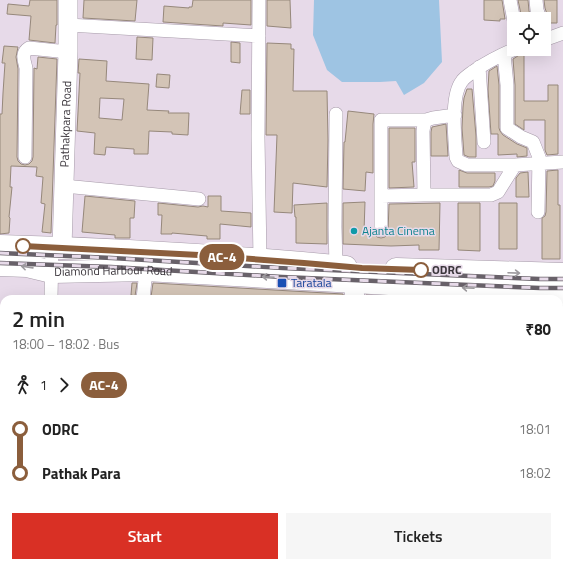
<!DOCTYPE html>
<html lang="en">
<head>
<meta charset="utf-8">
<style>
	:root { --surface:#fff; --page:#f6f6f6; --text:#222; --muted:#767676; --accent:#d93025 }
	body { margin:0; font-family:"Titillium Web",sans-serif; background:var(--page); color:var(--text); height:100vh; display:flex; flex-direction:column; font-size:15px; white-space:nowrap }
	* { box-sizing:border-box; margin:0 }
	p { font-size:13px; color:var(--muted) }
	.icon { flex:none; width:22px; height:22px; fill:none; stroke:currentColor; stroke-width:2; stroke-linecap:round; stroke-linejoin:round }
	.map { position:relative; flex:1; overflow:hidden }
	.panel { position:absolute; left:0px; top:295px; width:563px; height:272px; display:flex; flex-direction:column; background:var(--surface); border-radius:12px 12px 0 0; box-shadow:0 4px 16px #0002 }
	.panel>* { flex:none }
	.badge { padding:0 8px; border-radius:13px; font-size:14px; line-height:26px }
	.buttons { position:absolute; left:507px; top:12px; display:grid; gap:8px }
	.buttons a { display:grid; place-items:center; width:44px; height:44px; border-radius:0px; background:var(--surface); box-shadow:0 4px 16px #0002; font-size:20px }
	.map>.badge { position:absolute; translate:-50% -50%; box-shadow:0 0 0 2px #fff }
	.legs { display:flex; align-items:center; gap:6px; height:44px; padding:0 12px; font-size:13px }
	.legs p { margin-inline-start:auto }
	.summary { display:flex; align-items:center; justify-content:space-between; height:68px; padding:0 12px }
	h1 { font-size:22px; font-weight:600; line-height:30px }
	.button { display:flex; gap:8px; margin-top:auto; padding:8px 12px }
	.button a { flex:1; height:46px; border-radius:0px; background:var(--accent); color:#fff; font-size:16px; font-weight:600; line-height:46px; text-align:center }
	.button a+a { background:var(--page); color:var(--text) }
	ul { padding:0 12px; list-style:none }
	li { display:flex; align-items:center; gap:14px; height:44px; font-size:15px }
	li i { display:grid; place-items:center; width:6px; height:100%; margin:0 5px; background:currentColor }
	li i::after { content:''; width:10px; height:10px; margin:-5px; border:3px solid; border-radius:50%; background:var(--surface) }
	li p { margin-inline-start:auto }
	li:first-child i { background:linear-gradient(#0000 50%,currentColor 0) }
	li:last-child i { background:linear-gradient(currentColor 50%,#0000 0) }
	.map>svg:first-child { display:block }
	.water { fill:#9ec4e3 }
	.building { fill:#d3c4b6; stroke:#96887b; fill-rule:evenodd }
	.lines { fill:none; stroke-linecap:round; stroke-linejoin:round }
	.street-casing { stroke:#a69aa9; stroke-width:14 }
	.secondary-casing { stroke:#a69aa9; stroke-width:20 }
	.highway-casing { stroke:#a69aa9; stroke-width:23 }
	.street { stroke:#fff; stroke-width:13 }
	.secondary { stroke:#fff; stroke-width:19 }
	.highway { stroke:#fff; stroke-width:22 }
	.rail-casing { stroke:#686169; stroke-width:4.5 }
	.rail { stroke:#e7dae9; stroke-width:3; stroke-dasharray:9; stroke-linecap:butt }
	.oneway { stroke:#9d9a9e }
	.line-1-casing { stroke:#fff; stroke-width:9 }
	.line-1 { stroke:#8b5e3c; stroke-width:6 }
	.culture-dot { fill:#0f9aa8; stroke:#e7dae9; stroke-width:1.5 }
	.stop-1-dot { fill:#fff; stroke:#8b5e3c; stroke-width:2 }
	.transit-dot { fill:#1a4fb4; stroke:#e7dae9; stroke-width:1.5 }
	.labels { text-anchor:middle; stroke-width:3; stroke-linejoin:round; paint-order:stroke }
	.street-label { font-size:12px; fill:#3b363c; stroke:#e7dae9 }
	.culture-label { font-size:12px; fill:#0d838f; stroke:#e7dae9; text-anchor:start }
	.stop-label { font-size:12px; font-weight:bold; fill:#3b363c; stroke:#e7dae9; text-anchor:start }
	.transit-label { font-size:12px; fill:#164399; stroke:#e7dae9; text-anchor:start }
</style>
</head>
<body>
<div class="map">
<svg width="563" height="567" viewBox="0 0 563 567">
	<rect width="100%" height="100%" fill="#e7dae9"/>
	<path class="water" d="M314,0H439L442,62L424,83L404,95L396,81L380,82H342L327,70L313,35Z
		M559,382H563V452H559Z"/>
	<path class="building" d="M30,0H57V25H56L55,43L29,40L31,16L7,14L8,4L29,6Z
		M84,0H137L135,21L83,18Z
		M193,0H251V25L223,23V26L163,22L164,6L189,8V7H192Z
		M267,0H290L291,28L267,26Z
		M484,0H502L505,19H500V21L484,20Z
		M518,0H528L529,11L532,19H522Z
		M544,0H557V23H547L548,20V17L545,8Z
		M137,37L153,38L152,60L136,59Z
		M231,42L240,43V63L231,62Z
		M267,43L291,44V49H294L293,91H327L328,140L327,187L293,183L292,213L274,212L277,135H266Z
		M4,46L18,47L16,57L18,69L17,157L18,161L21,164L25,165L29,164L32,161L33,157L34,68L37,69L38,57L57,59L51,233L42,232L45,204L41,203L43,177L36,176L37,167L11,166L10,187H12L9,217L10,218L9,233L0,234V114H2L3,93L5,63H2Z
		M521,54H524V101H548V85H558V154L547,155L545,150V120H524V130L515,124V85L513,59Z
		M79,59L107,61L106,81L149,84L147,110L169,111L168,113H189L188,135L172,134V132L149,131L148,154H134V149L106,147L105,155L94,154L95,133L77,131L80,73H78ZM100,98L124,99L122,120L99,118Z
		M497,66L499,85V128L500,131L503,135L517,144L527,148V156L517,157V154L498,155V134H491L488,89L489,71Z
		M157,74L170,75L169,88L156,87Z
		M467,89H472L476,136V157H469L464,155L462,128L463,107L464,98Z
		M242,90H250V114H240Z
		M348,111L374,114L373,124V173L366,172L365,191L343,189L344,142H345Z
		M446,124L448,156H431V132L432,127Z
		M389,128H415V162H412L414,187L389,188Z
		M459,170L467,173H495V181L493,186L489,187H459Z
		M558,170V205H560V259H542V218L545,216L546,212L547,171Z
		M528,172L529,197H516V178L520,173Z
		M85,196L135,201L134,218H130V238H115V235L82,232Z
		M208,196H221V211L251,213V227L220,224V239H207V236L172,233V234H161L162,215H158V203L198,207L203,206L208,207Z
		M365,202L364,232L374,233L377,237L381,238L385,237L388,233L389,204L440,203L439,250H419V245L391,246L343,244V203Z
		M327,203V244L296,243V217H295L294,205Z
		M458,203H480V251L458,250Z
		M499,203H517V249H499Z
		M358,266L384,268V271L358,270Z
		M132,283H137L135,296L131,295Z
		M153,283L343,294L344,299H193L151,297Z
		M366,295L432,299H366Z"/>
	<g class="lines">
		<defs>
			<path id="street" d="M259,0L258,137L260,259
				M510,0L514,21
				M536,0L537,10L540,19
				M68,25L259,36
				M544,40L563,33
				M515,49C501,55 487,62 474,71C470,74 465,77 462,81C450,96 455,138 456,157L458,161L467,165H515L563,162
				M504,54L507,85V128L521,137L533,142L539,157L538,212
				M479,67L484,142
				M455,115L433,118L426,120L424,125L423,131L424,195H491L498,192L508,176L515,165
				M25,157L26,68C24,60 21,53 29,48L68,52
				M64,186L199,199
				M381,196L424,195
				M381,230V120H426
				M336,266L335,227L336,114
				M51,299L52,247
				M143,299L146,270
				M50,563V567"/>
			<g id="secondary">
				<path id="s1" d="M62,248L68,52V0"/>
				<path d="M353,281L355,299"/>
				<path d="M356,567L357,563"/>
			</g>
			<g id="highway">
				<path d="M0,246C116,249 231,256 346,267"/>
				<path id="s2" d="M0,265L27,266L52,272L146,270L563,294"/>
				<path d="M396,269L563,274"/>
			</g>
		</defs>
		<use href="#street" class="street-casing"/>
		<use href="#secondary" class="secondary-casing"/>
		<use href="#highway" class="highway-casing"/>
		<use href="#street" class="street"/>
		<use href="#secondary" class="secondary"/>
		<use href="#highway" class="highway"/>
		<defs>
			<path id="rail" d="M0,253L112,258L283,268L540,279H563
				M0,263L111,267L282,277L540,288H563"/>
		</defs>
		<use href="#rail" class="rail-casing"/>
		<use href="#rail" class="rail"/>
	</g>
	<defs><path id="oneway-shaft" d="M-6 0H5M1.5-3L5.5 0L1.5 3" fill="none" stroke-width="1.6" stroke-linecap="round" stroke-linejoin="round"/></defs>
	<g class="oneway">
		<use href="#oneway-shaft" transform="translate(27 267) rotate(-172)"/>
		<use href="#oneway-shaft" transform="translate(514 273) rotate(2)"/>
		<use href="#oneway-shaft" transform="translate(268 277) rotate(-177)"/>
		<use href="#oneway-shaft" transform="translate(468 288) rotate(-177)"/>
	</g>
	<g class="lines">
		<defs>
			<path id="line-1" d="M23,246L199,255L304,263L362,268L421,270"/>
		</defs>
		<use href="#line-1" class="line-1-casing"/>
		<use href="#line-1" class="line-1"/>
	</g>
	<circle class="culture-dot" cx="354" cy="231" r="4"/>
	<g class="stop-1-dot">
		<circle cx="23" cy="246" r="7"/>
		<circle cx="421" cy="270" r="7"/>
	</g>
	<rect class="transit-dot" x="277" y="278" width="10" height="10" rx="2"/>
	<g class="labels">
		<g class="street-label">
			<text dy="4" stroke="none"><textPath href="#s1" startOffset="124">Pathakpara Road</textPath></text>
			<text dy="4" stroke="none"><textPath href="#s2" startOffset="114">Diamond Harbour Road</textPath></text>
		</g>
		<g class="culture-label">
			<text x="362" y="235">Ajanta Cinema</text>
		</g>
		<g class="stop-label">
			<text x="432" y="274">ODRC</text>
		</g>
		<g class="transit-label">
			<text x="291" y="287">Taratala</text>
		</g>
	</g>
</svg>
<div class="buttons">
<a><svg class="icon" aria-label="locate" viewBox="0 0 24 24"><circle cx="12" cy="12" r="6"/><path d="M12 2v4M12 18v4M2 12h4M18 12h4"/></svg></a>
</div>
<b class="badge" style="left:222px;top:257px;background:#8b5e3c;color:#fff">AC-4</b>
<section class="panel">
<div class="summary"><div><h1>2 min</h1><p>18:00 – 18:02 · Bus</p></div><b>₹80</b></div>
<div class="legs"><svg class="icon" aria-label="walk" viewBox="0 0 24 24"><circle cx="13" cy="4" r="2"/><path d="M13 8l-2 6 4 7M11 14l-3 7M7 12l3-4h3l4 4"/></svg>1<svg class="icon" aria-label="forward" viewBox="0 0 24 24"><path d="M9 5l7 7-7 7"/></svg><b class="badge" style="background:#8b5e3c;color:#fff">AC-4</b></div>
<ul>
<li><i style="color:#8b5e3c"></i><b>ODRC</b><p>18:01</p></li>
<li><i style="color:#8b5e3c"></i><b>Pathak Para</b><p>18:02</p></li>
</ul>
<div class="button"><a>Start</a><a>Tickets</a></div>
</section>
</div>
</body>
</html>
